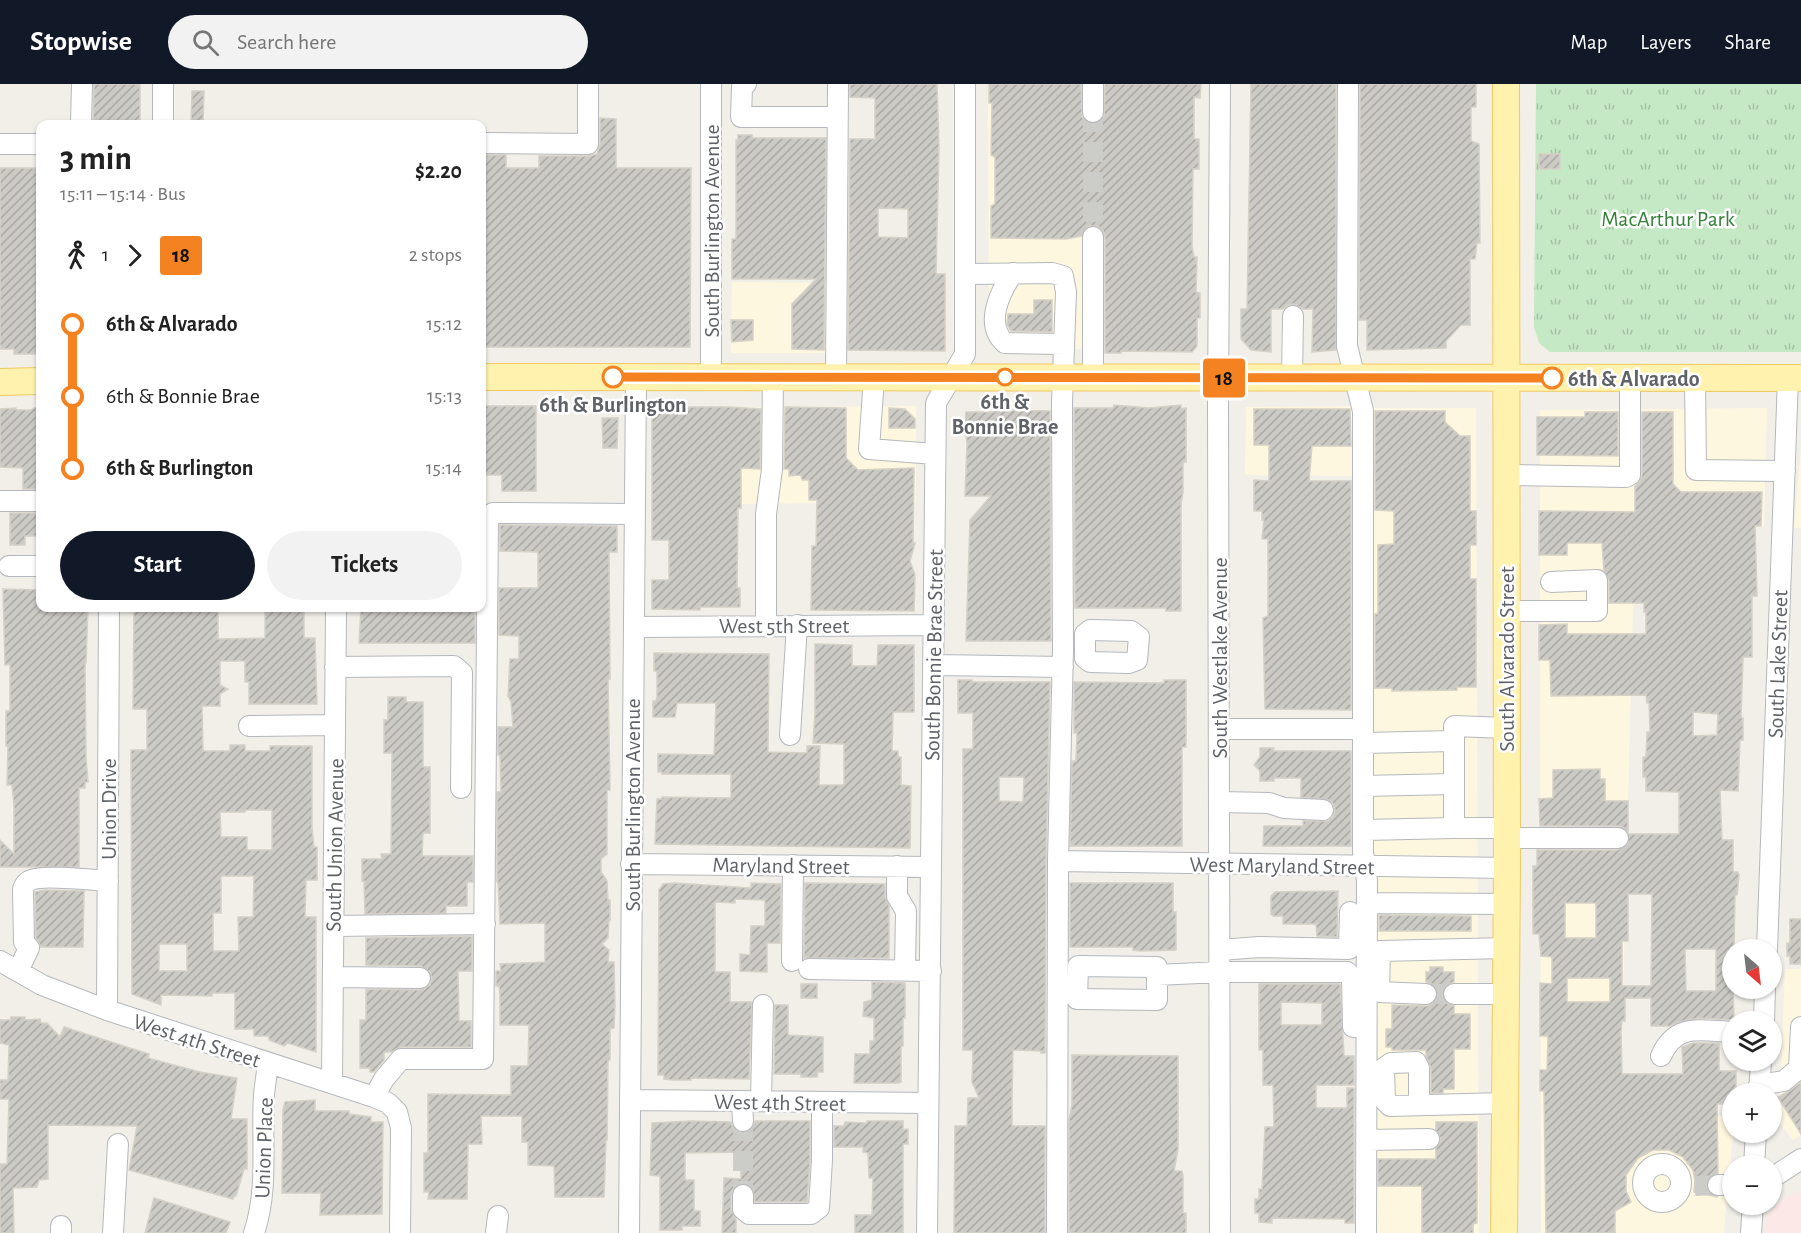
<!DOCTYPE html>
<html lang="en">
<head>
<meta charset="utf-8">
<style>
	:root { --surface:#fff; --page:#f2f2f2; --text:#222; --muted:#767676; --accent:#111827 }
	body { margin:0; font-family:"Alegreya Sans",sans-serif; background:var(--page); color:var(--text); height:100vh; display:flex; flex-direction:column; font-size:22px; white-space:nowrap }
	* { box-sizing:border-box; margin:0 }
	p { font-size:20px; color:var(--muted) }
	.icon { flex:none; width:33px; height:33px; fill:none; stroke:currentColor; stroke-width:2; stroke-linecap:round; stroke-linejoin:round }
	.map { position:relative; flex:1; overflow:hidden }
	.panel { position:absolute; left:36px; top:36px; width:450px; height:492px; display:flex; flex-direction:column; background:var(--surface); border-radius:12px; box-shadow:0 2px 4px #0004 }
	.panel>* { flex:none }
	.badge { padding:0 12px; border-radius:4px; font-size:21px; line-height:39px }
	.needle { width:39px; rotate:152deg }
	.tools { position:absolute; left:1722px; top:855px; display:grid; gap:12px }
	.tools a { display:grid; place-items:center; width:60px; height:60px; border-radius:50%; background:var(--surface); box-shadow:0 2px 4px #0004; font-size:30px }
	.map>.badge { position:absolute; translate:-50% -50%; box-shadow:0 0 0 3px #fff }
	.legs { display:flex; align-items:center; gap:9px; height:66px; padding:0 24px; font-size:20px }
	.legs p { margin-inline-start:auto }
	.overview { display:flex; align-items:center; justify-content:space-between; height:102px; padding:0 24px }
	h1 { font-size:33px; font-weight:700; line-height:45px }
	.primary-button { display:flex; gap:12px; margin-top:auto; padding:12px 24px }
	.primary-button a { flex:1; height:69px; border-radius:36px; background:var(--accent); color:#fff; font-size:24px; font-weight:700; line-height:69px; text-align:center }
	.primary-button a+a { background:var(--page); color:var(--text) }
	ul { padding:0 24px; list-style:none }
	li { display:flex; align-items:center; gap:21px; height:72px; font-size:22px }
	li i { display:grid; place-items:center; width:9px; height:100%; margin:0 8px; background:currentColor }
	li i::after { content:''; width:15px; height:15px; margin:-8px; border:4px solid; border-radius:50%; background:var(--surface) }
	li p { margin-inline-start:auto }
	li:first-child i { background:linear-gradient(#0000 50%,currentColor 0) }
	li:last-child i { background:linear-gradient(currentColor 50%,#0000 0) }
	header { display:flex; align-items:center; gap:36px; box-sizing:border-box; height:84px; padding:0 30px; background:var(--accent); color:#fff }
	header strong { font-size:28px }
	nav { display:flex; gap:33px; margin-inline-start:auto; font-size:21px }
	.search { width:420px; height:54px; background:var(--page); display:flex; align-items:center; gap:15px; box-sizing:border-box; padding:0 21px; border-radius:33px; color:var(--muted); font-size:22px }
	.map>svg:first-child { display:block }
	.commercial { fill:#fef7e0 }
	.medical { fill:#fce8e6 }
	.park { fill:url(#park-tufts) }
	.building { fill:url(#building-hatch); stroke:#d6d1c6; stroke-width:1.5; fill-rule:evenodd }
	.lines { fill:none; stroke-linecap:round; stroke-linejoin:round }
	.minor-tunnel { stroke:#ccccc8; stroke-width:20; stroke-dasharray:20 10; stroke-linecap:butt }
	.minor-casing { stroke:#b5b8bc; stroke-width:22 }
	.major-casing { stroke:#f2c960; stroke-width:28 }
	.minor { stroke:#fff; stroke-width:20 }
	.major { stroke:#fff2af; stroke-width:26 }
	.line-1-casing { stroke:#fff; stroke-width:14 }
	.line-1 { stroke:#f58220; stroke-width:9 }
	.stop-1-dot { fill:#fff; stroke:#f58220; stroke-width:3 }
	.labels { text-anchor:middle; stroke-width:5; stroke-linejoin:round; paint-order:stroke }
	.park-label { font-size:22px; fill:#348238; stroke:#fff }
	.street-label { font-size:22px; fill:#5f6368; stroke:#fff }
	.stop-label { font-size:22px; font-weight:bold; fill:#5f6368; stroke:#fff }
</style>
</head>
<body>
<header>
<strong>Stopwise</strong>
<div class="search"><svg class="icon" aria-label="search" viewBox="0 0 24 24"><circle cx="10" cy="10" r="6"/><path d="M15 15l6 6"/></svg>Search here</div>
<nav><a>Map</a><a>Layers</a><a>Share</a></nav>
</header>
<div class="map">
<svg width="1801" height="1149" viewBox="0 0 1801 1149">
	<defs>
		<pattern id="park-tufts" width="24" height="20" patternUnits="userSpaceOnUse" patternTransform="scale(1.5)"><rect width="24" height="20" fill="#c5e8c5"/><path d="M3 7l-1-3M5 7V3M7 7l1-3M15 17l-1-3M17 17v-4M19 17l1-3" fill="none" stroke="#a3c0a4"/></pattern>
		<pattern id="building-hatch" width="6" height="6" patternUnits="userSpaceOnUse" patternTransform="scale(1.5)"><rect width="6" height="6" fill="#cccac5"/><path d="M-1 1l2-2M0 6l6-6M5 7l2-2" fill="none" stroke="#a9a8a4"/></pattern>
	</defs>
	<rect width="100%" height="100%" fill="#f1efe8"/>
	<path class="commercial" d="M988,0H1088L1086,265L999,264L989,253Z
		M732,198L831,199L830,269H731Z
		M916,322V418L654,421L653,324Z
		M1357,322L1356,392L1245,391L1246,323Z
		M1369,324H1476L1479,1149H1368Z
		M1767,324L1764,443H1635L1620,1033L1732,1032L1733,1049L1724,1149H1541L1540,326Z
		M1801,364V444H1794Z
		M1785,885H1801V1051L1793,1056L1779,1038Z"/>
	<path class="medical" d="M1801,1105V1149H1765L1766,1134L1778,1119Z"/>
	<path class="park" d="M1536,0H1801V268H1550L1539,259L1534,243Z"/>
	<path class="building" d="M94,0H140V40H93Z
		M850,0H937L939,63L936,190H945V267L848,266L850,55H875V14L850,13ZM878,124L908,125V154L878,153Z
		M989,0H1081L1082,33L1087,38L1092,40L1099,38L1104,33L1105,0H1201L1200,14L1194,13V55H1199V85H1193L1192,162L1194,173H1197L1196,208L1200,209V234H1197V262L1192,268L1121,267V269H1105V153L1103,147L1098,142H1088L1081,152L1066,155L991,154V122L995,120V73L991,71L992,19H989Z
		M1251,0H1336V266L1312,268L1313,225H1303L1294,220L1288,221L1283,225H1271V268L1251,266L1241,255V225H1247Z
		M1360,0H1476V23H1471V57L1479,60L1480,159H1477L1475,175H1470V241H1461L1446,257V264L1367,266V236H1359Z
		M192,7H204L203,40H191Z
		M600,34L616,35V84H691L690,263H482V71H506V84H539V72H588L597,70L600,60Z
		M738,51H752V54H826L824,266L792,265V220L816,195H732V155H736V56H738Z
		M1539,70H1560V85H1539Z
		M0,84H40V270H14V265H0Z
		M1034,216H1052V248L1011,247L1007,240L1008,230H1034Z
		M731,236H753V256L732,258Z
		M40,321V405H23V384L0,383V325L16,324V326H31Z
		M1114,321L1149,324L1181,321V325L1186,324V378H1183V408L1181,419V527H1166V524H1075L1074,324H1113Z
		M482,322H536V407H502V391H482Z
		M658,323H728L761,325L760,385L741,384V424H738L737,504H740V523H700V526L652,525V496H669V456H652V332L653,328Z
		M785,323L846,324V374L858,386L914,384L913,459H915L910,477L915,491L914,527L811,526L812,462H816L817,416H809V396H802L801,391L789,392V385H784Z
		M889,324L905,325L915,335V344H889Z
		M1254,325H1350L1351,362H1312L1309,397H1351V626L1265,625L1263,534L1268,532V455H1262L1264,436H1262V427H1254V396L1269,397V361H1254Z
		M994,326L1050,327L1051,557H966L970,436L991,412H965L967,360L965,340L966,328H994Z
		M1375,327H1445V338L1460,352H1470V427H1476V461H1470V495H1476V603H1457V606L1392,607V604H1375V530H1378V461L1394,460V427L1375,426Z
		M1585,328H1618V372L1537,371V333H1585Z
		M1642,328H1673V400L1681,408H1762L1761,442H1755L1757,512H1752V573H1743L1741,634H1743V656H1740L1738,707L1720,706L1722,756H1733V788H1738L1739,791L1737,811H1735L1734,866H1732L1734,936L1699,934L1679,938L1670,942H1651V914H1625V937H1622L1621,948L1622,990H1683L1682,963L1693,959H1719V987H1736V1010H1732V1020H1717L1718,1089L1708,1095L1706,1102L1708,1107L1718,1113L1694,1108L1695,1096L1693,1086L1683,1073L1669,1066H1653L1638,1074L1626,1091V1107L1631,1118L1615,1127V1149H1546L1544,1007H1540V986H1547L1548,952H1540V899L1552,900V873L1541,872L1539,850H1533V782H1537V766H1618L1628,760L1629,750H1679V708L1646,707V693H1643V673H1646L1647,648H1650L1649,619H1647L1646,611L1551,612L1550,576H1539V541L1567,540V550H1646V528H1644V519H1609V496L1604,487L1602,459H1567V471H1539V427L1635,428V402L1640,398L1642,391ZM1693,628L1718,630L1717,651L1693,652ZM1628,810H1652L1651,902H1622V857H1628ZM1565,819H1596V854H1565ZM1685,865H1716V907H1686ZM1567,894H1610V918H1567Z
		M602,334H618L617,364H603Z
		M10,429H40V452H25V461H10Z
		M500,441L617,442V468H609L610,595H608L610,706H607V770L601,775V788L607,797L608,816H610V836H609L608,854L602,860L609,866L608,878H614L615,921L614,944L610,945V976H608L607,1056H606L604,1113H555L554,1082L528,1081V1058H522V1032H481L482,1060H468L467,1115H428L429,1108H424V1069H428V1010L511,1011V982H528L529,941H500V911L499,902H496V887H501L500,880L545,878V839L500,840L498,798H497V708H501L500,671H498V643H513L511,618L508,612L510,575H519V552L499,551V504H538V468L500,467Z
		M3,505L40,506V524H88L86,579H85L86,673L88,698H85V704H79V783H0V756L14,770V722L12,701H7L8,662H6V627H10V580L5,581Z
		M134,524H218V555L265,554V528H268V524H304V554H315L317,620H249V598H245V577H220V601L228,605L220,610V622H202L203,667H230V661H245V667H270V662H312V744L314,763H317V796H306L305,833H316V968L288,959L284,962L269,956V952H254V945H235V909H212V912L161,911V921L132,910L131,666H147V625H133ZM245,726H272V766H247V753H221L220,728H245ZM221,792H254L253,833H238L239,867H213V829H221ZM159,860H187V887H159Z
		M361,524H475V559H359Z
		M815,560L852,561V582H877L878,561H914V628H893L892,667H898V673H901V701L911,702L910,764L655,760L657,715H662V713L731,714V690H662V688H658V670L714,671L716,619H677L675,633H653V617H656L657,613V587H654V569L769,570L768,668L807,669V662H820L819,701H844V660L813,659L815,629Z
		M958,596H972V598H1050L1046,777L1045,969H1041V967L1013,966L1012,1014V1042H1045V1149H954L955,1042H967L968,1014H979L972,998L973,966H963V665H973V629H958ZM999,693H1024L1023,718L999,717Z
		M1164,596H1186V663H1182V762H1070L1072,677H1076L1077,649H1074V598L1164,599Z
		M388,613H406V618H423V683H430V749H423L422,772H473V798H467V822H446V829L365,830L364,797H362V775H382L381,770H391L392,669H384V636H388Z
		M1260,664H1274L1273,667H1351V762H1263L1264,742H1303V737H1328L1333,733L1335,726L1333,720L1329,716L1301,713V694H1274V697H1260V687L1254,681L1260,673Z
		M1600,685V695H1605V717H1628V748L1624,744L1618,742H1540L1539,715L1553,714V686Z
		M675,799L751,804V799L781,800L780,859H767V888L740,887V870L750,871L751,842H765V816L735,815V819L715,818V888H730V918H752L749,995L691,994V996H672L664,995V991H658L659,806L663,800Z
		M805,799L885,800V813L889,822V874H804Z
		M1070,799H1173V828H1176V866L1140,867L1133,866V863H1070Z
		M44,806L84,807L83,863H41L36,854L35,808Z
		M1338,807L1337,853L1317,852L1316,840H1283V832H1273L1271,830V812L1275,808Z
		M1379,831L1471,832V847H1379Z
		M1790,835H1801V880H1790V872H1787V859H1790Z
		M472,852V887H458L459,937H471V963H401L391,968H384V976L374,988H370V984H360V936H366V905L420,906L430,901L432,895L430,888L421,882L366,881V854Z
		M1430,883H1443V888H1454V898L1448,900L1443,905V915L1448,920L1454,922V930H1470V965H1454V1005H1443V1009H1431V984L1426,972V966H1392V963H1386V945H1392V921L1426,922L1432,920L1436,916L1438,910L1436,904L1432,900L1426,898V888H1430Z
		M872,898L905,899V934H903V962H901V998L899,999H854L855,970H870V957H874V934L863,932L864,918L872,916Z
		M801,900H817V914H801Z
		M1259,900H1340L1344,972H1354V1001H1316V1024H1347V1004H1354V1139H1345V1135L1272,1134V1139L1259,1138V1129H1255V1115H1259V1105H1262L1265,1043H1274L1273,1001H1263V966H1259ZM1281,918L1322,919V941H1281Z
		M775,921H788V951L823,953V988H818L817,993H801V990H774Z
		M11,933H25V936L40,935L41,939H47L60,953L64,943L149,970L148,974L200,988L237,994L231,1035H247V1085H244L236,1112H234L233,1115L129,1086L137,1042L48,1041V1095L39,1096L37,1103L13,1104L14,1149H0V1080H7L9,1015H0V996H8L9,961L0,959V936H11Z
		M1072,971L1178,972V1065L1174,1087H1182L1183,1091V1129H1186V1149H1069V1036L1072,1021Z
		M1801,998V1050L1778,1013L1791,1006Z
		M315,1016V1027H349V1030L371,1033V1038H383L382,1130L320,1131L321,1109H282L283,1026L285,1018Z
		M691,1037L731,1038L733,1044L743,1049L750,1047L755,1037H810V1076L807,1118H755L753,1105L748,1100H738L733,1105L731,1111V1125L736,1135V1149H722L724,1094L741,1095V1068L685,1069V1096H694V1127H700V1142H682V1146H660V1092L650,1091L652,1039Z
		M867,1037H903V1046L908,1045V1060H903V1149H855V1131H872L873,1094H869L868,1069L863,1068V1063H834V1042H844L845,1038L867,1039Z
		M1436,1038H1477V1139L1473,1140V1149H1422V1102H1378V1075H1436V1064L1441,1055L1436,1046Z
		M154,1114L230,1138L226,1149H145Z"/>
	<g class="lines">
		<path class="minor-tunnel" d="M1093,28V153
			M1426,910H1454
			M743,1037V1111
			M1695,1102L1718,1101"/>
		<defs>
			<path id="minor" d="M711,0V293
				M746,0L742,3L741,33H837
				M1348,0L1347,262L1363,327V768L1367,797L1366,1149
				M1093,28V0
				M81,40L82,0
				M163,40V0
				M482,59L588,60V0
				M0,60H40
				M1013,189C1000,208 984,240 1005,259L1064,260
				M966,190L1052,189L1063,192L1066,208L1062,319L1063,565L1058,777L1057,1149
				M836,293L838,0
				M874,293L869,365L935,370
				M1093,293V153
				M1695,293L1696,386L1785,387
				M1292,294L1293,232
				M1506,391L1626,393L1630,391V293
				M0,417H40
				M9,482H40
				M1506,527H1597V496L1551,498
				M766,541V430L772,385L773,293
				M634,543L934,541
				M1090,546L1131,547L1139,553L1137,576L1129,579L1090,578L1085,574V550Z
				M933,581L1063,583
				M335,583L454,582L462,589L461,704
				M249,642L335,641
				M1507,644L1454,642V744H1507
				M1219,645H1363
				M790,651L797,541
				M1363,659L1454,657
				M1363,702L1454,700
				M1219,718L1269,719L1284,724L1323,726
				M1364,746L1454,744
				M1507,754H1618
				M1058,777L1507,784
				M631,780L930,783
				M897,782V812L906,827L905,885
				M1367,819L1506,820
				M334,842L485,840
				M1220,866L1259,863L1349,865L1350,828
				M1767,866L1788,294
				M0,877L42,901L107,926L374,1013L388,1019L397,1028L401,1044L400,1149
				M792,877L793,781
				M1078,882L1157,883V916L1077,915Z
				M809,885L931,887
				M18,887L29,864L24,858L23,805C25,801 25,799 29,797C39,790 93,796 108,797
				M1157,891L1220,888H1347L1352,894L1353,943
				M333,893L420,894
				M1426,910L1379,908L1380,867L1506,864
				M1454,910H1506
				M107,926L109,524
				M1764,938L1765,904
				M1661,972C1676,938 1701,947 1732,948
				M332,999L336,524
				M1759,1001L1784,997L1799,984L1801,943
				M1759,1010L1761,976
				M374,1013L384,995L401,975H483L488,435L493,429L634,430
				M631,1016L928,1019
				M742,1017L743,1037
				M761,1017L763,921
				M1419,1021V984L1416,978L1391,979L1384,984L1385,1017L1390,1022L1505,1019
				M1366,1056L1429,1055
				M1643 1099a19 19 0 1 1 38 0a19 19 0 1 1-38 0Z
				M1754,1082L1756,1048
				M1772,1094L1801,1075
				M1718,1101H1732
				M743,1111V1125L749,1130H811L819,1124L822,1076V1018
				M61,1149V1142
				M113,1149L118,1060
				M254,1149C269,1104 261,1057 264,1011C265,1000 267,989 268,979
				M496,1149L498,1132
				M629,1149L636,293
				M927,1149L936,319L965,270V0
				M1220,1149L1218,321L1220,0
				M1751,1149L1753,1120"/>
			<path id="major" d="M482,293L1801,294
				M0,298L40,297
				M1504,1149L1507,784L1506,0"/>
		</defs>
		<use href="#minor" class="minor-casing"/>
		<use href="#major" class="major-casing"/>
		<use href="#minor" class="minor"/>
		<use href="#major" class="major"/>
	</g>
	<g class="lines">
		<defs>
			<path id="line-1" d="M613,293L1552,294"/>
		</defs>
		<use href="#line-1" class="line-1-casing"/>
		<use href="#line-1" class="line-1"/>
	</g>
	<g class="stop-1-dot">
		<circle cx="613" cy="293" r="10"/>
		<circle cx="1005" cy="293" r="8"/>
		<circle cx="1552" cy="294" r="10"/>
	</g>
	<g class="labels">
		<g class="park-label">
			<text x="1668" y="142">MacArthur Park</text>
		</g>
		<g class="street-label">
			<text transform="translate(711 147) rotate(-90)" y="8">South Burlington Avenue</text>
			<text x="784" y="549">West 5th Street</text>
			<text transform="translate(933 571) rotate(-89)" y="8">South Bonnie Brae Street</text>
			<text transform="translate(1219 574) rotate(-90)" y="8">South Westlake Avenue</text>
			<text transform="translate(1506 575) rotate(-90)" y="8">South Alvarado Street</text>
			<text transform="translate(1777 580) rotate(-88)" y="8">South Lake Street</text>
			<text transform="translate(632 721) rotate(-90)" y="8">South Burlington Avenue</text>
			<text transform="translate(108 725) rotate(-90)" y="8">Union Drive</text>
			<text transform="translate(334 761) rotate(-89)" y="8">South Union Avenue</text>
			<text transform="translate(781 781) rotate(1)" y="8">Maryland Street</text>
			<text transform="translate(1282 781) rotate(1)" y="8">West Maryland Street</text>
			<text transform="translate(197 956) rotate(18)" y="8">West 4th Street</text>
			<text transform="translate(780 1018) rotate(1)" y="8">West 4th Street</text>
			<text transform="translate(263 1064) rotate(-88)" y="8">Union Place</text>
		</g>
		<g class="stop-label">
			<text x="1568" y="302" text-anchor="start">6th &amp; Alvarado</text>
			<text x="1005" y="325">6th &amp;<tspan x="1005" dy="25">Bonnie Brae</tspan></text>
			<text x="613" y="328">6th &amp; Burlington</text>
		</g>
	</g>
</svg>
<div class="tools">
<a><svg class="needle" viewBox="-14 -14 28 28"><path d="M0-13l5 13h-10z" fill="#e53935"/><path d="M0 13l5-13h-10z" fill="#767676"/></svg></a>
<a><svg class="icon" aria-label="layers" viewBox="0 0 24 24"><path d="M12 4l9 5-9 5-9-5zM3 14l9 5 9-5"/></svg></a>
<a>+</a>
<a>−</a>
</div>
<b class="badge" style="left:1224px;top:294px;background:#f58220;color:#111">18</b>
<section class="panel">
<div class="overview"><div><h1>3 min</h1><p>15:11 – 15:14 · Bus</p></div><b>$2.20</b></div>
<div class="legs"><svg class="icon" aria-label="walk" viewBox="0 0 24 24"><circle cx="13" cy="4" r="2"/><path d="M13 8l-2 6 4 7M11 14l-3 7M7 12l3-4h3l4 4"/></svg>1<svg class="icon" aria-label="forward" viewBox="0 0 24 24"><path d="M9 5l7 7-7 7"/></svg><b class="badge" style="background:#f58220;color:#111">18</b><p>2 stops</p></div>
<ul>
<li><i style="color:#f58220"></i><b>6th &amp; Alvarado</b><p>15:12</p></li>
<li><i style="color:#f58220"></i><span>6th &amp; Bonnie Brae</span><p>15:13</p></li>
<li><i style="color:#f58220"></i><b>6th &amp; Burlington</b><p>15:14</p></li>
</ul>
<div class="primary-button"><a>Start</a><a>Tickets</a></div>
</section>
</div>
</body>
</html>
